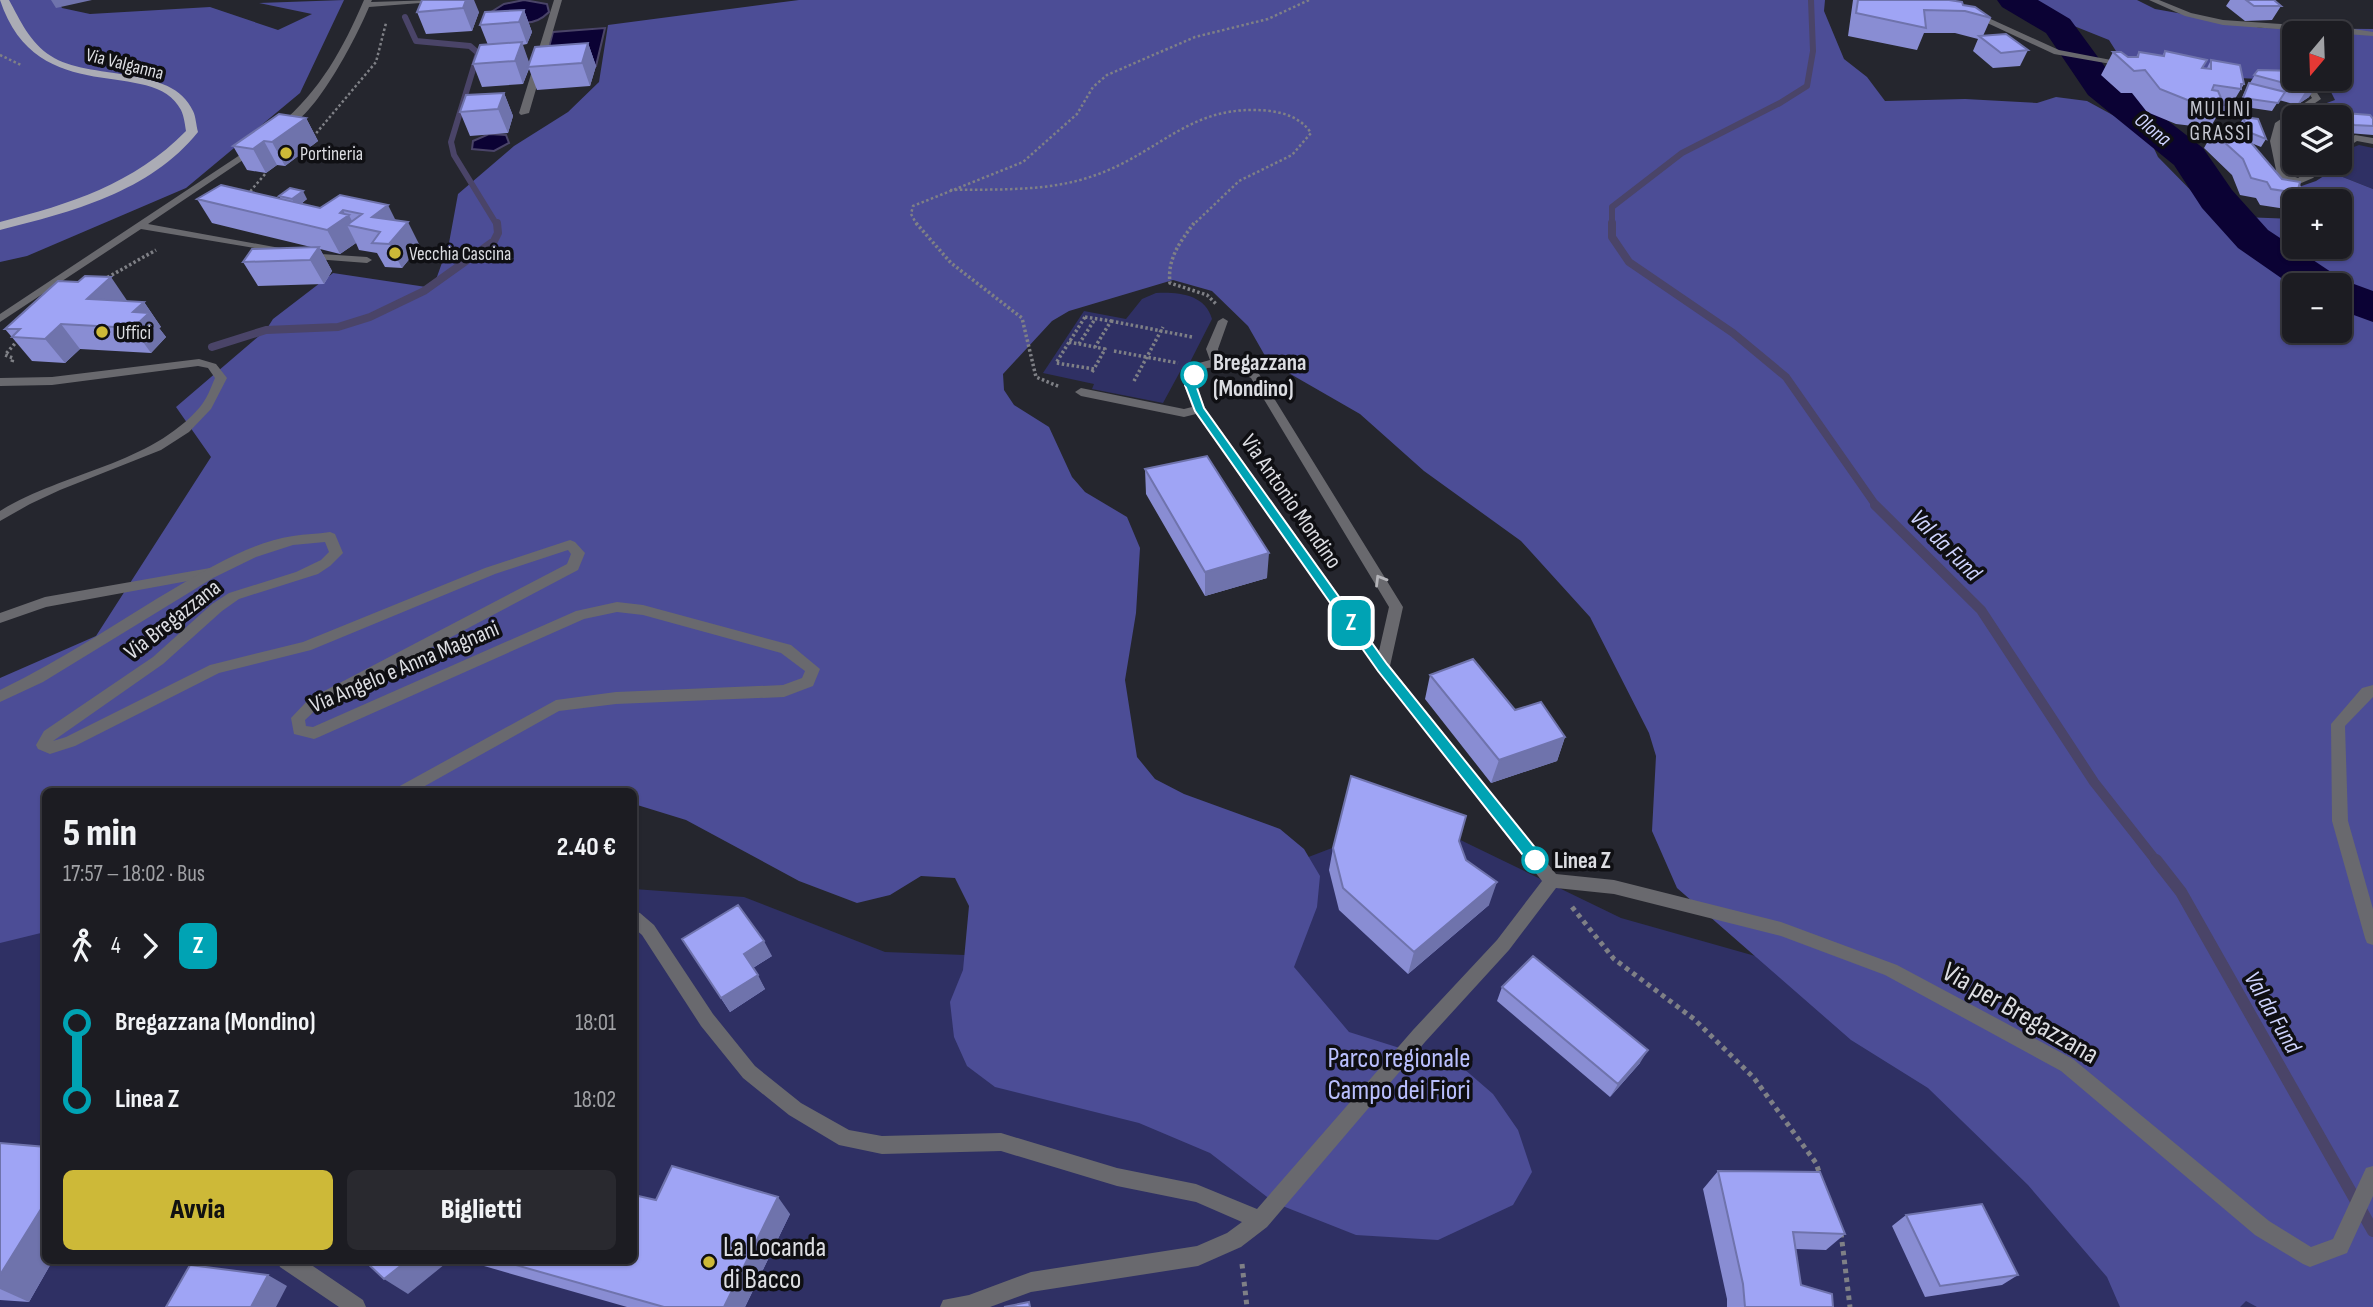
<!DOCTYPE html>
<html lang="it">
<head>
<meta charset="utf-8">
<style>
	:root { --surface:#1c1c22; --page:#29292f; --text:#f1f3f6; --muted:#a0a1a5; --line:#3a3a40; --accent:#cdb938 }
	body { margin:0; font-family:"Sofia Sans Condensed",sans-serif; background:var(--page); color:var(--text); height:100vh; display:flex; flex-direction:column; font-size:26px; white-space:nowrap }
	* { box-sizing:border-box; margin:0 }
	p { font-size:23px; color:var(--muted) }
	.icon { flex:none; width:38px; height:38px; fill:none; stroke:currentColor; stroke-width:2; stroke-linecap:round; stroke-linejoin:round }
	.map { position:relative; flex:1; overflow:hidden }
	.drawer { position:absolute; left:42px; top:788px; width:595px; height:476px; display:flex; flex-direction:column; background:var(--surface); border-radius:10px; box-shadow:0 2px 5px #0004,0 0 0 2px var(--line) }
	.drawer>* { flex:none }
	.badge { padding:0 14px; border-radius:10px; font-size:24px; line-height:46px }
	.needle { width:46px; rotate:199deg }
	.tools { position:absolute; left:2282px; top:21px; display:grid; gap:14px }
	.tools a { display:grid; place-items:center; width:70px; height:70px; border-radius:10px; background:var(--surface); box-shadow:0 2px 5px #0004,0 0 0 2px var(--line); font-size:35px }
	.map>.badge { position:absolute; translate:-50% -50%; box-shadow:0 0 0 4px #fff }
	.legs { display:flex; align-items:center; gap:10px; height:77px; padding:0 21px; font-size:23px }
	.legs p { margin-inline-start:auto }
	.overview { display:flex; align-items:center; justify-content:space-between; height:119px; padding:0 21px }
	h1 { font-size:38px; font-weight:800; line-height:52px }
	.primary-button { display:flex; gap:14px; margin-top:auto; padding:14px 21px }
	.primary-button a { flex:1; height:80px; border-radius:10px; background:var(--accent); color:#111; font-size:28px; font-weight:800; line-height:80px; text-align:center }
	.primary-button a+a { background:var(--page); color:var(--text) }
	ul { padding:0 21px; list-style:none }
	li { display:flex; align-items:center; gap:24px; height:77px; font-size:26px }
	li i { display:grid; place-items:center; width:10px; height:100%; margin:0 9px; background:currentColor }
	li i::after { content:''; width:18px; height:18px; margin:-9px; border:5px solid; border-radius:50%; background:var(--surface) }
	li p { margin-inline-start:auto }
	li:first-child i { background:linear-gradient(#0000 50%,currentColor 0) }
	li:last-child i { background:linear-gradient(currentColor 50%,#0000 0) }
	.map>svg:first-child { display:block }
	.green { fill:#2f3064 }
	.forest { fill:#4c4d96; fill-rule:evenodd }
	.water { fill:#0b0234; stroke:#4a4468; stroke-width:2 }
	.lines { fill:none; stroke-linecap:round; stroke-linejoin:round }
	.stream-far3 { stroke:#4a4468; stroke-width:6 }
	.stream-far2 { stroke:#4a4468; stroke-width:8 }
	.stream-far1 { stroke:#4a4468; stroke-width:10 }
	.stream { stroke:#4a4468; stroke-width:12 }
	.river { fill:#0b0234; fill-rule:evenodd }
	.path-far2 { stroke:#7f8086; stroke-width:2.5; stroke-dasharray:2.5 2.5; stroke-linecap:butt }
	.path-far1 { stroke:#7f8086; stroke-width:3.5; stroke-dasharray:2.5 2.5; stroke-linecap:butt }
	.path { stroke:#7f8086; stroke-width:5; stroke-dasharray:4.5 4.5; stroke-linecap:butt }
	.lane { fill:#69696e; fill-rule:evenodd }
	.street { fill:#69696e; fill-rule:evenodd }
	.primary { fill:#abacb5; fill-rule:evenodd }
	.wall { fill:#898dd3 }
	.shaded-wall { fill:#6f73ac }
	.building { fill:#9fa4f5; stroke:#6f73ac; stroke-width:2 }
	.oneway { stroke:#b4b4b9 }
	.line-1 { fill:#00a3b4; stroke:#fff; stroke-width:2 }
	.poi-dot { fill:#cdb938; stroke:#0f0f13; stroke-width:2.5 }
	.stop-1-dot { fill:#fff; stroke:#00a3b4; stroke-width:3.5 }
	.labels { text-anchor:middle; stroke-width:7; stroke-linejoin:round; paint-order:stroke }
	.far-street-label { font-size:19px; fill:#dcdde2; stroke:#0f0f13 }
	.far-poi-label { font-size:19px; fill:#dcdde2; stroke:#0f0f13; text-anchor:start }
	.far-neighbourhood-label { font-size:21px; letter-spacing:2px; fill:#c6c8d2; stroke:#0f0f13 }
	.far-water-label { font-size:21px; font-style:italic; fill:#ced3fd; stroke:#0f0f13 }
	.stop-label { font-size:23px; font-weight:bold; fill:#dcdde2; stroke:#0f0f13; text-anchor:start }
	.street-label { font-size:23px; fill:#dcdde2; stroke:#0f0f13 }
	.water-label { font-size:24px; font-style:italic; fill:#ced3fd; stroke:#0f0f13 }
	.near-street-label { font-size:28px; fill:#dcdde2; stroke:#0f0f13 }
	.near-park-label { font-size:28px; fill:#b9bffd; stroke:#0f0f13 }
	.near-poi-label { font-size:28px; fill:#dcdde2; stroke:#0f0f13; text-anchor:start }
</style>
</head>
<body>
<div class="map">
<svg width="2373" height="1307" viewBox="0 0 2373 1307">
	<rect width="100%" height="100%" fill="#25262e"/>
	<path class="green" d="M2359,145L2373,148V189L2330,172L2351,148Z
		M1156,293C1178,292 1205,294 1212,319L1187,368H1182L1163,403L1092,389L1094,384L1043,373L1084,311L1126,319L1142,299Z
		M0,748L46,791V1260H634V889L744,897L885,952L1044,958L1413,817L1621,918L1812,972L2373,1307H0Z"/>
	<path class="forest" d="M0,0H57L62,8L90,14L210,7L278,30L312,14L259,3L344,0L300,93L186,188L27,256L0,262Z
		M799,0H1825L1824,11L1844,59L1867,77L1885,101L1965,99L2037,103L2056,97L2087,101L2140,130L2149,138L2158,157L2216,216L2292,219L2294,207V247H2340V201H2295L2293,189L2316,181L2330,172L2373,189V1307H2257L2246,1301L2240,1307H2120L2107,1277L2028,1185L1928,1088L1851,1040L1677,888L1652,831L1656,756L1649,733L1590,617L1521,541L1424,471L1360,414L1268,361L1248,326L1212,291L1173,280L1069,311L1052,321L1003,374L1004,390L1014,405L1049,427L1072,477L1085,492L1127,517L1140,548L1136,613L1125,680L1137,757L1155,779L1184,794L1280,829L1304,849L1320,876L1317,907L1294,967L1349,1032L1463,1068L1493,1094L1518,1130L1532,1172L1513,1205L1438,1240L1356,1235L1275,1203L1210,1153L1139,1123L995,1087L967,1066L954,1037L950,1002L963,970L969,906L955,878L921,876L890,895L857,903L799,881L686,820L634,804V791H46L45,932L0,943V678L96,636L211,457L176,407L266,330L273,319L333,273L433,288L449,243L458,194L514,146L568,112L599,82L608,25ZM2294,285H2340V331H2294Z
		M2026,0H2137L2155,9L2262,28L2373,29V124L2324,104L2335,100L2331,92C2297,77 2265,81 2229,77C2193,73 2157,65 2121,59L2109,40L2059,20ZM2294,33H2340V79H2294Z"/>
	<path class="water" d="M524,0L547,4L549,12C530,31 512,21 491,12L504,4Z
		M605,28L596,66L543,70L553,32Z
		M489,134L506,135L509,143L494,151L472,149L473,141Z"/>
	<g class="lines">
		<path class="stream-far3" d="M405,17L416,41L470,46L478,53L451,142L454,155L497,225
			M1612,225V207L1682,153L1780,103L1807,86L1813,51L1811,0"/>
		<path class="stream-far2" d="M1612,223V237L1629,262L1733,333L1786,377L1877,507
			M212,347L266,330L338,327L370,317L424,291L494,241L498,233L497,223"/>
		<path class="stream-far1" d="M1875,505L1981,610L2094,782L2157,862"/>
		<path class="stream" d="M2156,860L2181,892L2373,1231"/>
		<path class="river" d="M1997,0H2038L2070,19L2114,79L2203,148L2232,190L2268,230L2343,280L2373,291V322L2340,310V285L2294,287L2238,248L2202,208L2174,165L2088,95L2046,33L2002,7Z"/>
		<path class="path-far2" d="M0,55L21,65
			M313,137L376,62L386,23
			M950,190C997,189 1048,192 1093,176C1161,153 1191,102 1270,111C1286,113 1302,119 1311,133L1292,155L1239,181L1193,225
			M247,195L266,173
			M917,225L911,214L913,206L1023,162L1077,114L1093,87L1107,75L1195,37L1268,19L1309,0"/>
		<path class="path-far1" d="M916,223L951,263L1022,318L1036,377L1060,387
			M1194,223C1180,242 1167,259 1170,283L1207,295L1216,304
			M103,280L156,250
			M1085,317L1111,321L1095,347L1105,349L1094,369L1056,363Z
			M1111,321L1192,337
			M1069,342L1095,347
			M1079,344L1095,319
			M1114,351L1178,363
			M12,362L13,358L5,355L18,340
			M1092,372L1094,369
			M1134,381L1163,327"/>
		<path class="path" d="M1572,907L1614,959L1694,1019L1754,1078L1816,1163L1820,1175
			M1841,1233L1850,1307
			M1242,1264L1247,1307"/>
		<path class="lane" d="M364,0H372L371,2L437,0L433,2L369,7C358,34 310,130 279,129V125C320,91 343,49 364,0Z
			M554,0H562L529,113L521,115L519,113Z
			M255,145L260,148L258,150L148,224L280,248L285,251L284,253L141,229L0,322V314Z
			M306,253L367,257L372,260L367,263L302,258L301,256Z
			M199,359L216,364L227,378L211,409L189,432L161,450L60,490L30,504L0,521V511C63,472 150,465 200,407C207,399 211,387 215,378L208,368L198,366L52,385L0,386V378L52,377Z
			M210,568L217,573L215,576L46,607L0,623V613L45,597Z"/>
		<path class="street" d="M1938,0H1949L2059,50L2132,64L2128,67L2054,54Z
			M2149,0H2159L2191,13L2223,20L2354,29L2373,32V36L2223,25L2185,16Z
			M2297,82L2314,88L2321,99L2284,124L2280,141L2287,174L2298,178L2319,163H2329L2313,178L2299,184L2284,181L2277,175L2270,141L2275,123L2312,98L2308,92L2294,87V83Z
			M2355,135L2373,138V144L2357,141L2340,152V145Z
			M1223,318L1228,321L1218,349L1221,360L1241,364L1259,374L1403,607L1390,666L1556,874L1614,880L1781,922L1897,965L2073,1059L2269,1221L2311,1247L2333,1239L2366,1168L2373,1166V1196L2347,1253L2310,1267L2303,1264L2255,1235L2061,1071L1885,975L1781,936L1614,894L1556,888L1509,950L1425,1042L1267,1227L1241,1247L1198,1266L1031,1292L990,1307H940L943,1300L969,1295L1031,1272L1197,1246L1227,1233L1242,1222L1196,1202L1117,1186L1001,1151L882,1154L839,1145L789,1115L743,1078L701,1026L642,935L634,928V911L640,913L654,925L713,1014L755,1066L801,1103L849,1130L882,1136L1001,1133L1117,1168L1196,1184L1257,1209L1413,1030L1497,940L1542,881L1378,671L1196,414L1184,417L1081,396L1075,392L1081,388L1184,409L1192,407L1184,385L1199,363L1210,360L1206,349L1218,321ZM1218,367L1233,369L1251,378L1389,607L1379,651L1205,408L1196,385L1207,368Z
			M330,532L335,534L343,553L330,566L318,574L239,599L222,611L163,664L53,741L66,737L210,665L303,642L485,568L570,540L575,542L585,553L578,570L319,707L305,720L306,726L313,727L576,611L617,602L643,605L791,645L820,669L813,686L784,697L616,704L559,711L416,791H395L398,787L556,700L616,692L783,685L802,678L805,671L781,653L643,615L617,612L584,619L319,737L314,739L294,734L291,718L309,699L567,564L571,554L568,550L495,574L311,650L219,673L75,746L50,754L38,749L36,745L44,731L153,657L212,604L229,593L296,572L321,560L329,552L325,542L293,545L256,557L213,578L43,682L0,702V690C63,660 120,620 180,585C214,565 253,542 293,536C305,534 318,534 330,532Z
			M2373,685V697L2345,726L2348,821L2373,909V945L2367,943L2365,938L2332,821L2331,724L2362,688Z
			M277,1260H304L363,1300L366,1307H339L280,1267Z"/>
		<path class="primary" d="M0,0H9C20,20 30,43 51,56C88,81 173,64 193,111C196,117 196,125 198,132C150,192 71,212 0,230V222C70,204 134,184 186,131C185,125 184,116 181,110C153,55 37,112 0,0Z"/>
	</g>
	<path class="wall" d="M422,0L479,12L472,31L426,34L417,12Z
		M1853,0H1949L1991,18L1983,36L2028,50L2020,66L1993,68L1973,51L1978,39L1955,33H1924L1917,50L1848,36Z
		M2230,0H2274L2281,6L2272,20L2245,21L2226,6Z
		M524,10L532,32L527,44L522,45L529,63L588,43L596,66L590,86L537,90L529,69L523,84L482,87L473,64L488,45L480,25Z
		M2165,51L2202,68H2207L2211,60L2244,84L2227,112L2220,111L2210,128L2176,124L2147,112L2132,93H2121L2101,75L2113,52L2128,57H2136L2139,52L2162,56Z
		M2258,70L2317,79L2309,97L2297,105L2279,100L2272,111L2238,106L2245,91Z
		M504,93L513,116L508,133L470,136L460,112Z
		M2344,113L2373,119V135L2348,133L2345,129L2340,137V119Z
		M2244,117L2266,139L2261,147L2251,143L2282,179L2300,184L2301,188L2286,209L2260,205L2256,198L2240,195L2232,175L2204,148L2213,132L2240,136L2239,125Z
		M306,118L318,141L285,166L277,165L266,173L247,170L233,146Z
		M2294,134V153L2289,151Z
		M340,195L396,220L420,246L402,268L385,267L377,253L359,250L356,243L340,254L320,249L332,271L324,284L258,286L243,262L311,247L212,223L197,199H281L279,196L307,199L301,204L320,208Z
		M128,301L144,302L161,327L159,328L166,337L151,353L80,349L65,363L32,361L5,329Z
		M1145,469L1267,578L1205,596L1146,494Z
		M1430,675L1515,710L1565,737L1557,761L1491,783L1425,699Z
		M1459,841L1466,860L1489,905L1408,974L1339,910L1329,870L1333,848Z
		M682,939L772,956L753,968L765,989L730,1012Z
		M1502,987L1640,1063L1610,1097L1497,1001Z
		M0,1143L46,1260H53L29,1302L0,1300Z
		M1718,1171L1845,1234L1826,1250L1796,1249L1801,1285L1833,1307H1727V1299L1703,1189Z
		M656,1200L790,1214L745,1307H627L484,1266L476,1260H634Z
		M1906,1215L2018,1275L2002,1285L1925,1297L1892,1226Z"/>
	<path class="shaded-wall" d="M51,0H92L56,8Z
		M466,0H474L479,12L472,31L463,8Z
		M524,10L532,32L527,44L519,22Z
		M522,42L530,65L523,84L515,61Z
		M588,43L596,66L590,86L582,63Z
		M2319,82L2309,97L2297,105L2307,89Z
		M504,93L513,116L508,133L498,109Z
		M306,118L318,141L285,166L272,142Z
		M264,141L277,165L266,173L253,149Z
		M303,191L307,199L296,207L292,199Z
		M388,205L400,229L372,217Z
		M343,210L346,216L349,215L355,227L347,225L356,243L340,254L327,230L340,213Z
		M408,222L420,246L402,268L389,244Z
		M319,247L332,271L324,284L310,260Z
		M111,277L128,302L87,299Z
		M144,302L161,327L159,328L166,337L151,353L133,328V312Z
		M61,324L80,349L65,363L45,339Z
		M1269,553L1267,578L1205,596V572Z
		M1565,737L1557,761L1491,783L1499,760Z
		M1497,882L1489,905L1408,974L1414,952Z
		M764,941L772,956L751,969L744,954Z
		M758,975L765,989L730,1012L721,998Z
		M1648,1050L1640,1063L1610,1097L1618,1084Z
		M778,1197L790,1214L745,1307H724Z
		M46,1201V1260H53L29,1302L0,1289V1275Z
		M408,1260H450L408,1294L384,1279Z
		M268,1275L287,1286L276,1307H251Z"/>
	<path class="building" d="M422,0H466L463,8L417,12Z
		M1858,0H1949L1962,2L1963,5L1975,7L1991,18L1965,11L1924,10L1926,28L1856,13Z
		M2246,0H2274L2281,6H2254Z
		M524,10L519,22L480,25L485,12Z
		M2006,34L2028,50L2001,53L1979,36Z
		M522,42L515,61L473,64L480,45Z
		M588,43L582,63L528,67L535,47Z
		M2165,51L2207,60L2202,68L2211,69V60L2240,65L2244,84H2241V89L2214,85L2212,90L2218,91L2224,105L2190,101L2160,89L2145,70L2134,71L2113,52H2121L2128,57H2138L2139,52L2164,56Z
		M2258,70L2294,71V79H2317L2319,82L2307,89L2254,75Z
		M2249,83L2285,92L2278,103L2243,98Z
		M504,93L498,109L460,112L466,95Z
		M2308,108L2333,117H2305Z
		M2344,113L2370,115L2373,119V126L2354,125Z
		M279,114L306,118L272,142L264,141L253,149L233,146Z
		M2244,117L2258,119L2266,139L2246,131Z
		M2340,120L2349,123L2340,133Z
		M2227,129L2248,139L2282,179L2300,182L2297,193L2271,189L2267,182L2251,178L2243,159L2213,132Z
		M221,185L320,208L340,195L388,205L372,217L408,222L389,244L372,243L380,232L347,225L362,214L343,210L340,213L349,215L327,230L197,199Z
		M290,188L303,191L292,199L279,196Z
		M319,247L310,260L243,262L252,249Z
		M85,276L111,277L87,299L144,302L133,312L149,313L133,328L61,324L45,339L12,337L20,329H5L58,281L78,282Z
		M1207,456L1269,553L1205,572L1145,469Z
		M1473,659L1515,710L1541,702L1565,737L1499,760L1430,675Z
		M1351,776L1466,816L1459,841L1466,860L1497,882L1414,952L1343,888L1333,848Z
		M738,905L764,941L744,954L758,975L721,998L682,939Z
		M1533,956L1648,1050L1618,1084L1502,987Z
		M0,1143L46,1147V1201L0,1275Z
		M672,1166L778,1197L724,1307H664L498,1260H634V1195L656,1200Z
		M1718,1171L1820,1172L1845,1234L1793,1232L1801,1285L1832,1294L1833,1307H1745L1743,1284Z
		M1982,1204L2018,1275L1940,1286L1906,1215Z
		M364,1260H408L384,1279Z
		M190,1265L268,1275L251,1307H166Z
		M1029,1302L1030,1307H1004Z"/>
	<defs><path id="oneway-chevron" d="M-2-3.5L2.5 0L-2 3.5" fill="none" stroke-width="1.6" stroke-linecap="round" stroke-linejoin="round" transform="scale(1.75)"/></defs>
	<use class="oneway" href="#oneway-chevron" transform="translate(1380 580) rotate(-121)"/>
	<path class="line-1" d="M1194,372L1200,375L1196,385L1204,408L1387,664L1541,855V864H1530L1378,671L1195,411L1185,385L1190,373Z"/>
	<g class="poi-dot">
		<circle cx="286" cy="153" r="7"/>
		<circle cx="395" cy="253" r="7"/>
		<circle cx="102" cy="332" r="7"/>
		<circle cx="709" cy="1262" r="7"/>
	</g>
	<g class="stop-1-dot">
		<circle cx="1194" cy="375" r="12"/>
		<circle cx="1535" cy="860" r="12"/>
	</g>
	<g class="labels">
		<g class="far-street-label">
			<text transform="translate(125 63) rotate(14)" y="7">Via Valganna</text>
		</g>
		<g class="far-poi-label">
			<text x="300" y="160">Portineria</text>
			<text x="409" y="260">Vecchia Cascina</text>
			<text x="116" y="339">Uffici</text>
		</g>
		<g class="far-neighbourhood-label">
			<text x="2221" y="116">MULINI<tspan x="2221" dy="24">GRASSI</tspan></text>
		</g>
		<g class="far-water-label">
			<text transform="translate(2153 129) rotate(39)" y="7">Olona</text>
		</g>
		<g class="stop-label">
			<text x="1213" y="370">Bregazzana<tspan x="1213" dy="26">(Mondino)</tspan></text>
			<text x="1554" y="868">Linea Z</text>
		</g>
		<g class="street-label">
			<text transform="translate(1292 501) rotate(55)" y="8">Via Antonio Mondino</text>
			<text transform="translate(172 619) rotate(-38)" y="8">Via Bregazzana</text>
			<text transform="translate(404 666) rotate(-23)" y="8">Via Angelo e Anna Magnani</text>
		</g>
		<g class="water-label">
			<text transform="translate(1946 545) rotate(45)" y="8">Val da Fund</text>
			<text transform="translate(2273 1012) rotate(60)" y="8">Val da Fund</text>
		</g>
		<g class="near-street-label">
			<text transform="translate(2021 1012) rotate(30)" y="10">Via per Bregazzana</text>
		</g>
		<g class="near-park-label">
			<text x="1399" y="1067">Parco regionale<tspan x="1399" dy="32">Campo dei Fiori</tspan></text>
		</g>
		<g class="near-poi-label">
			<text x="723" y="1256">La Locanda<tspan x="723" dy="32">di Bacco</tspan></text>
		</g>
	</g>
</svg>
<div class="tools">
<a><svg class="needle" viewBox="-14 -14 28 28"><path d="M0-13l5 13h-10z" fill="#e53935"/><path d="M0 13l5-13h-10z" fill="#a0a1a5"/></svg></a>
<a><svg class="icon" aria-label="layers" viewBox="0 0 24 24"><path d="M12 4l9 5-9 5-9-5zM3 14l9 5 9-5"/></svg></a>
<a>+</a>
<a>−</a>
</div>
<b class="badge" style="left:1351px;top:623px;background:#00a3b4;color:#fff">Z</b>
<section class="drawer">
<div class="overview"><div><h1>5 min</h1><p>17:57 – 18:02 · Bus</p></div><b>2.40 €</b></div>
<div class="legs"><svg class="icon" aria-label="walk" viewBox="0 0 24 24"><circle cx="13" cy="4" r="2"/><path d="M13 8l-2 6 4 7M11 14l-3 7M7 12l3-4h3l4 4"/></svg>4<svg class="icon" aria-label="forward" viewBox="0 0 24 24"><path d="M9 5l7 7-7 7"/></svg><b class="badge" style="background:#00a3b4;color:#fff">Z</b></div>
<ul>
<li><i style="color:#00a3b4"></i><b>Bregazzana (Mondino)</b><p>18:01</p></li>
<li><i style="color:#00a3b4"></i><b>Linea Z</b><p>18:02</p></li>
</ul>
<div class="primary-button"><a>Avvia</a><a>Biglietti</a></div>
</section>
</div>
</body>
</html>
